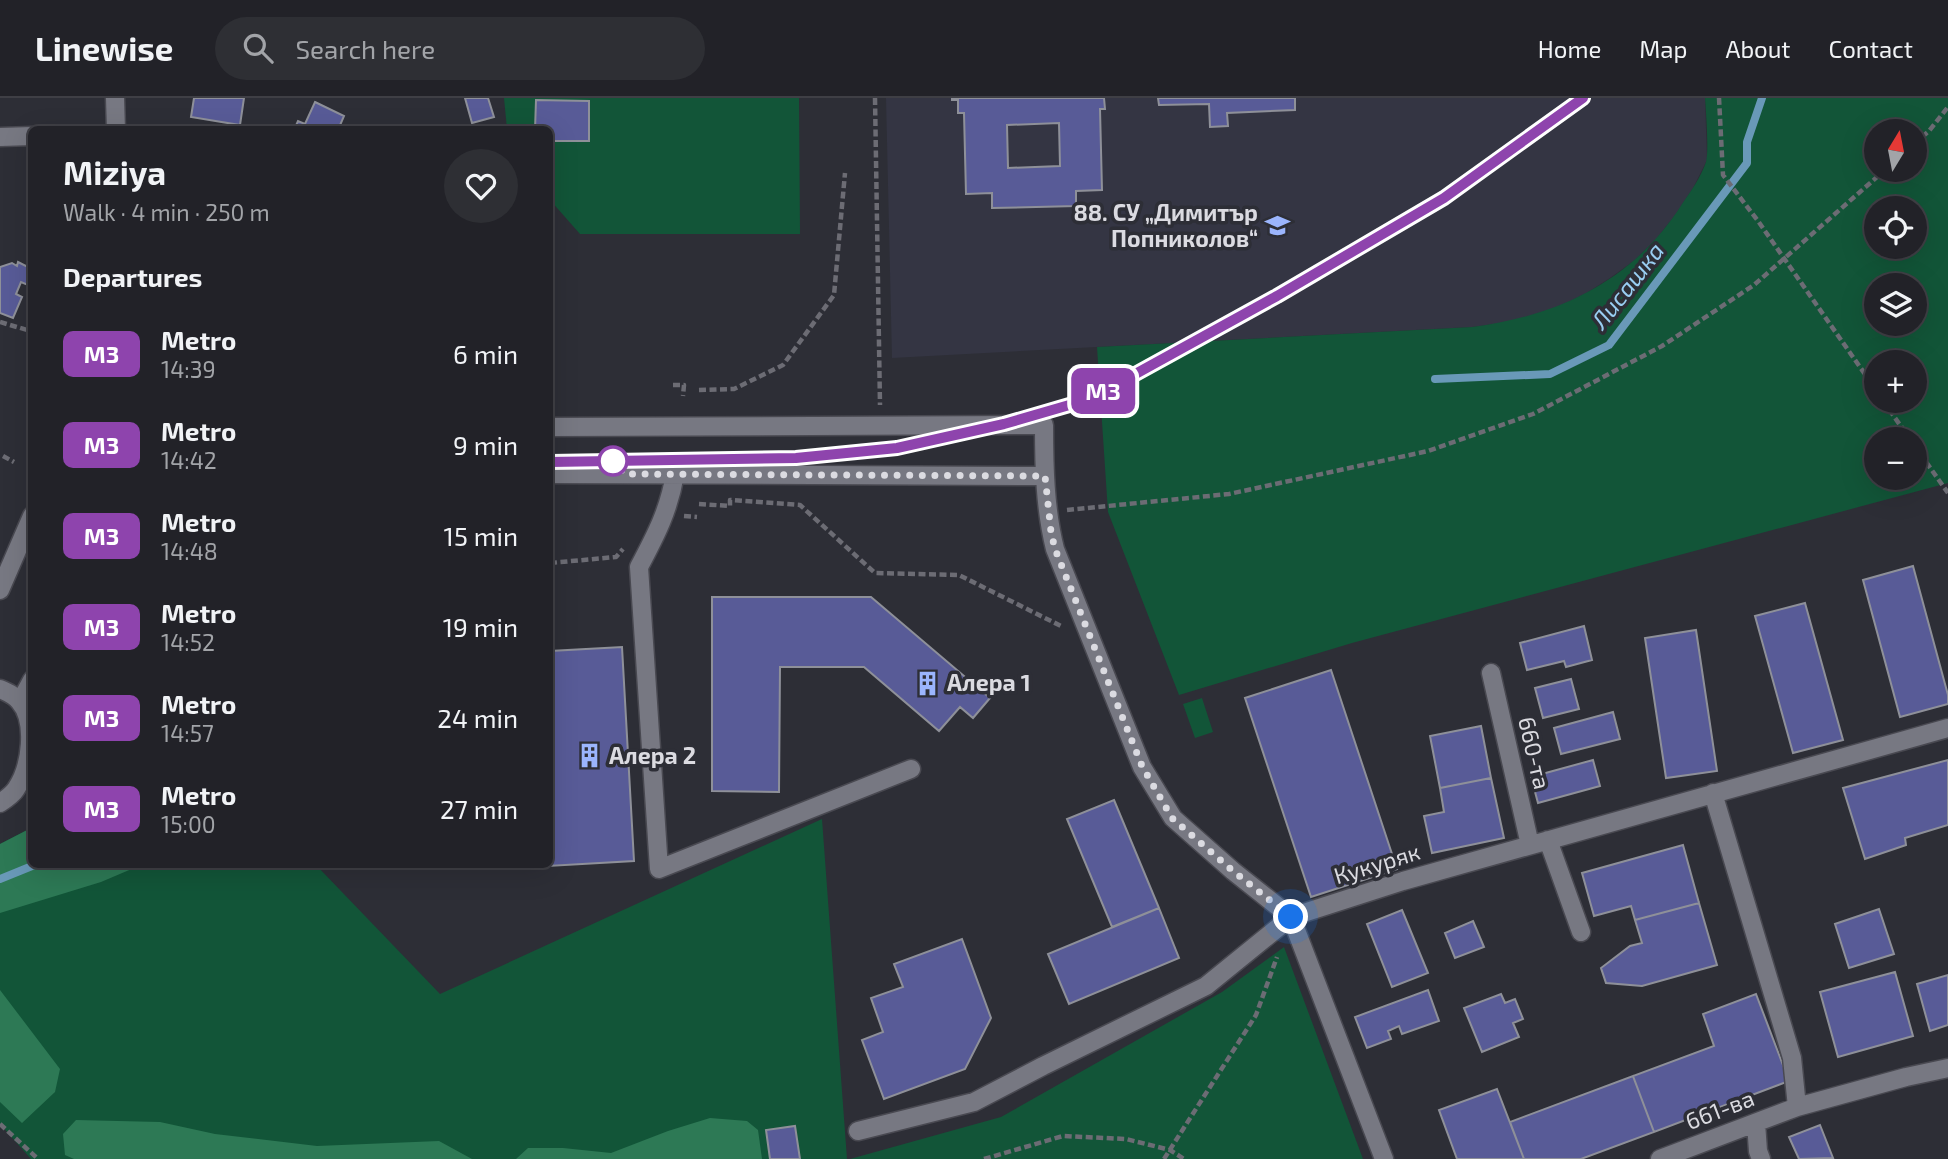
<!DOCTYPE html>
<html lang="en">
<head>
<meta charset="utf-8">
<style>
	:root { --surface:#222228; --page:#2e2f34; --text:#f1f3f6; --muted:#a2a4a8; --line:#3f3f45 }
	body { margin:0; font-family:"Exo 2",sans-serif; background:var(--page); color:var(--text); height:100vh; display:flex; flex-direction:column; font-size:26px; white-space:nowrap }
	* { box-sizing:border-box; margin:0 }
	p { font-size:23px; color:var(--muted) }
	.icon { flex:none; width:38px; height:38px; fill:none; stroke:currentColor; stroke-width:2; stroke-linecap:round; stroke-linejoin:round }
	.map { position:relative; flex:1; overflow:hidden }
	.panel { position:absolute; left:28px; top:28px; width:525px; height:742px; display:flex; flex-direction:column; background:var(--surface); border-radius:10px; box-shadow:0 7px 28px #0002,0 0 0 2px var(--line) }
	.panel>* { flex:none }
	.badge { padding:0 14px; border-radius:10px; font-size:24px; line-height:46px }
	.needle { width:46px; rotate:10deg }
	.tools { position:absolute; left:1864px; top:21px; display:grid; gap:14px }
	.tools a { display:grid; place-items:center; width:63px; height:63px; border-radius:50%; background:var(--surface); box-shadow:0 7px 28px #0002,0 0 0 2px var(--line); font-size:35px }
	.you { position:absolute; width:35px; height:35px; margin:-18px; border:5px solid #fff; border-radius:50%; background:#1a73e8; box-shadow:0 0 0 10px #1a73e833 }
	.map>.badge { position:absolute; translate:-50% -50%; box-shadow:0 0 0 4px #fff }
	h2 { padding:0 35px; font-size:26px; line-height:63px }
	.round { display:grid; place-items:center; flex:none; width:74px; height:74px; border-radius:37px; background:var(--page) }
	.summary { display:flex; align-items:center; justify-content:space-between; height:119px; padding:0 35px }
	h1 { font-size:33px; font-weight:700; line-height:52px }
	ul { padding:0; list-style:none }
	li { display:flex; align-items:center; gap:21px; height:91px; padding:0 35px }
	li div { flex:1 }
	li b { display:block; font-size:26px }
	li em { font-style:normal }
	li .badge { min-width:77px; font-weight:700; text-align:center }
	header { display:flex; align-items:center; gap:42px; box-sizing:border-box; height:98px; padding:0 35px; background:var(--surface); border-bottom:2px solid var(--line) }
	header strong { font-size:33px }
	nav { display:flex; gap:38px; margin-inline-start:auto; font-size:24px }
	.search { width:490px; height:63px; background:var(--page); display:flex; align-items:center; gap:18px; box-sizing:border-box; padding:0 24px; border-radius:38px; color:var(--muted); font-size:26px }
	.map>svg:first-child { display:block }
	.built { fill:#343543 }
	.green { fill:#125538; fill-rule:evenodd }
	.forest { fill:#2d7955 }
	.lines { fill:none; stroke-linecap:round; stroke-linejoin:round }
	.stream { stroke:#6999b8; stroke-width:8 }
	.building { fill:#585b97; stroke:#8e9099; stroke-width:2; fill-rule:evenodd }
	.minor-casing { stroke:#494951; stroke-width:21 }
	.path { stroke:#6c6c74; stroke-width:4.5; stroke-dasharray:7 3.5; stroke-linecap:butt }
	.minor { stroke:#777882; stroke-width:18 }
	.line-casing { stroke:#fff; stroke-width:16 }
	.line { stroke:#8e44ad; stroke-width:10 }
	.walk { stroke:#dbdbe1; stroke-width:7; stroke-dasharray:0 12.6 }
	.stop-dot { fill:#fff; stroke:#8e44ad; stroke-width:3.5 }
	.labels { text-anchor:middle; stroke-width:7; stroke-linejoin:round; paint-order:stroke }
	.poi-label { font-size:23px; font-weight:bold; fill:#dbdbe1; stroke:#2d2e36; text-anchor:start }
	.street-label { font-size:23px; fill:#dbdbe1; stroke:#2d2e36 }
	.water-label { font-size:24px; font-style:italic; fill:#99cef2; stroke:#2d2e36 }
</style>
</head>
<body>
<header>
<strong>Linewise</strong>
<div class="search"><svg class="icon" aria-label="search" viewBox="0 0 24 24"><circle cx="10" cy="10" r="6"/><path d="M15 15l6 6"/></svg>Search here</div>
<nav><a>Home</a><a>Map</a><a>About</a><a>Contact</a></nav>
</header>
<div class="map">
<svg width="1948" height="1061" viewBox="0 0 1948 1061">
	<rect width="100%" height="100%" fill="#2d2e36"/>
	<path class="built" d="M886,0H1705L1707,62L1693,90L1676,116L1657,140L1635,162L1610,180L1585,196L1558,209L1530,219L1502,225L1472,229L892,260Z"/>
	<path class="green" d="M504,0H799L800,136H580L550,102V32L507,31Z
		M1705,0H1948V385L1352,545L1179,597L1108,414L1097,249L1472,229C1559,218 1634,182 1682,106C1691,93 1701,79 1706,64C1709,53 1706,14 1705,0ZM1876,33H1914V72H1876ZM1876,110H1914V149H1876ZM1876,187H1914V226H1876ZM1876,264H1914V303H1876ZM1876,341H1914V380H1876Z
		M1202,600L1213,634L1195,640L1183,606Z
		M822,721L847,1061H31L0,1026V746L31,730L32,766L316,767L440,896Z
		M1284,849L1363,1061H850L1001,1019L1222,894Z"/>
	<path class="forest" d="M31,730L32,766L141,767L101,784L0,815V746Z
		M0,892L60,971L55,994L22,1025L0,1004Z
		M710,1020L747,1023L758,1032L762,1061H516L528,1050H563L611,1055L668,1033Z
		M76,1022L160,1024L215,1036L317,1048L439,1043L472,1061H74L65,1057L63,1036Z"/>
	<g class="lines">
		<path class="stream" d="M1435,281L1550,276L1609,247L1747,65V44L1762,0
			M0,781L37,766"/>
	</g>
	<path class="building" d="M194,0H244L240,27L191,19Z
		M465,0H488L494,19L472,25Z
		M952,0H1104L1105,11H1100L1102,92L1076,93V108L992,110V95L966,96L964,15H958V2H952ZM1059,25L1060,68L1008,70L1007,27Z
		M1158,0H1295V12L1227,15L1228,28L1210,29L1209,6L1159,7Z
		M536,2L589,3V43H550V32H535Z
		M315,4L344,18L338,32H294L298,23L305,26Z
		M18,164L32,171V178L28,187L21,184L16,196L22,199L13,220L0,215V169L12,165L17,168Z
		M1913,468L1948,597V606L1900,619L1863,482Z
		M712,499H871L990,600L973,620L960,609L939,633L864,569H780L779,694L712,693Z
		M1805,505L1843,642L1793,655L1755,518Z
		M1584,528L1592,562L1566,569L1564,563L1527,572L1520,545Z
		M1696,532L1717,673L1666,680L1645,540Z
		M622,549L634,763L548,768L550,553Z
		M1331,572L1397,771L1311,799L1245,600Z
		M1571,581L1579,611L1543,620L1535,590Z
		M1613,614L1620,641L1561,656L1554,630Z
		M1481,628L1491,680L1440,690L1430,638Z
		M1593,662L1600,688L1538,705L1531,679Z
		M1948,662V727L1905,740L1906,747L1865,761L1843,690Z
		M1491,680L1504,740L1432,755L1424,718L1444,714L1440,690Z
		M1114,702L1159,810L1112,829L1067,721Z
		M1683,747L1699,805L1635,822L1631,808L1594,818L1582,775Z
		M1699,805L1717,867L1642,888L1606,885L1601,870L1630,848L1642,845L1635,822Z
		M1159,810L1179,860L1069,906L1048,856Z
		M1879,811L1894,856L1849,870L1835,826Z
		M1402,812L1428,875L1392,889L1367,826Z
		M1473,823L1484,849L1455,860L1445,835Z
		M962,841L991,920L965,971L884,1001L862,942L883,934L871,900L903,889L894,866Z
		M1895,874L1913,938L1838,959L1820,894Z
		M1948,877V927L1930,933L1917,886Z
		M1428,892L1439,923L1402,936L1399,928L1388,933L1391,941L1367,950L1355,919Z
		M1501,896L1505,905L1515,901L1523,921L1513,925L1519,939L1482,954L1464,910Z
		M1756,896L1789,983L1654,1034L1633,978L1714,948L1703,916Z
		M1633,978L1654,1034L1581,1061H1524L1510,1024Z
		M1497,991L1524,1061H1457L1439,1012Z
		M1820,1027L1833,1060L1799,1061L1789,1039Z
		M795,1028L800,1061H770L766,1032Z"/>
	<g class="lines">
		<defs>
			<path id="minor" d="M115,0L116,32
				M0,39L32,38
				M550,329L1044,327C1044,369 1045,411 1055,451L1142,669L1173,720L1233,773L1291,819L1384,1061
				M550,376L1045,378
				M675,376C669,412 656,437 639,469L659,771L911,671
				M0,492L32,418
				M1491,575L1530,747
				M0,591C7,594 14,597 19,603C37,623 31,669 16,691C13,696 6,701 0,705
				M20,604L32,582
				M1713,695L1792,960L1797,1009
				M1548,742L1581,834
				M1756,1025L1758,1053L1761,1061
				M858,1033L974,1004L1043,968L1206,888L1291,819L1403,783L1948,630
				M1660,1061L1797,1009L1906,979L1948,970"/>
		</defs>
		<use href="#minor" class="minor-casing"/>
		<path class="path" d="M875,0L880,307
			M1719,0L1723,77L1758,123L1876,292
			M1914,46L1929,33L1948,9
			M30,220L32,221
			M0,224L27,232
			M673,287H684L683,298
			M699,292L734,291L783,267L834,197L845,75
			M1883,303L1910,341
			M1914,347L1948,395
			M3,358L14,364
			M699,406L730,408V402L800,407L875,475L959,477L1063,529
			M1067,412L1229,396L1428,353L1533,316L1662,248L1754,187L1885,72
			M684,418L697,419
			M550,465L616,459L623,451
			M0,1026L38,1061
			M984,1061L1063,1038L1126,1041L1170,1052L1184,1061
			M1164,1061L1256,917L1277,859"/>
		<use href="#minor" class="minor"/>
	</g>
	<g class="lines">
		<defs>
			<path id="line" d="M550,364L796,360L897,350L1004,326L1090,301L1277,198L1444,100L1583,0"/>
		</defs>
		<use href="#line" class="line-casing"/>
		<use href="#line" class="line"/>
		<path class="walk" d="M613,363L625,376L1045,378L1051,434L1055,451L1142,668L1172,720L1233,773L1291,819"/>
	</g>
	<defs>
		<symbol id="school-bare" viewBox="-9 -9 18 18"><path d="M0-5L7-2L0 1L-7-2ZM-4 1L0 2.5L4 1V4Q0 6-4 4Z" fill="#9bb5fd" stroke="#2d2e36" stroke-width="2.5" paint-order="stroke"/></symbol>
		<symbol id="building-bare" viewBox="-9 -9 18 18"><path d="M-4-6H4V6H1V3H-1V6H-4ZM-2.5-4.3h1.7v1.8h-1.7ZM.8-4.3h1.7v1.8H.8ZM-2.5-1h1.7V.8h-1.7ZM.8-1h1.7V.8H.8Z" fill="#9bb5fd" stroke="#2d2e36" stroke-width="2.5" paint-order="stroke"/></symbol>
	</defs>
	<g fill-rule="evenodd">
		<use href="#school-bare" x="1260" y="110" width="35" height="35"/>
		<use href="#building-bare" x="910" y="568" width="35" height="35"/>
		<use href="#building-bare" x="572" y="640" width="35" height="35"/>
	</g>
	<circle class="stop-dot" cx="613" cy="363" r="14"/>
	<g class="labels">
		<g class="poi-label">
			<text x="1258" y="123" text-anchor="end">88. СУ „Димитър<tspan x="1258" dy="26">Попниколов“</tspan></text>
			<text x="947" y="593">Алера 1</text>
			<text x="609" y="666">Алера 2</text>
		</g>
		<g class="street-label">
			<text transform="translate(1534 655) rotate(77)" y="8">660-та</text>
			<text transform="translate(1377 766) rotate(-17)" y="8">Кукуряк</text>
			<text transform="translate(1720 1012) rotate(-21)" y="8">661-ва</text>
		</g>
		<g class="water-label">
			<text transform="translate(1628 188) rotate(-52)" y="8">Лисашка</text>
		</g>
	</g>
</svg>
<div class="tools">
<a><svg class="needle" viewBox="-14 -14 28 28"><path d="M0-13l5 13h-10z" fill="#e53935"/><path d="M0 13l5-13h-10z" fill="#a2a4a8"/></svg></a>
<a><svg class="icon" aria-label="locate" viewBox="0 0 24 24"><circle cx="12" cy="12" r="6"/><path d="M12 2v4M12 18v4M2 12h4M18 12h4"/></svg></a>
<a><svg class="icon" aria-label="layers" viewBox="0 0 24 24"><path d="M12 4l9 5-9 5-9-5zM3 14l9 5 9-5"/></svg></a>
<a>+</a>
<a>−</a>
</div>
<div class="you" style="left:1291px;top:819px"></div>
<b class="badge" style="left:1103px;top:293px;background:#8e44ad;color:#fff">M3</b>
<section class="panel">
<div class="summary"><div><h1>Miziya</h1><p>Walk · 4 min · 250 m</p></div><a class="round"><svg class="icon" aria-label="heart" viewBox="0 0 24 24"><path d="M12 20l-8-8c-3-5 5-10 8-4 3-6 11-1 8 4z"/></svg></a></div>
<h2>Departures</h2>
<ul>
<li><span class="badge" style="background:#8e44ad;color:#fff">M3</span><div><b>Metro</b><p>14:39</p></div><em>6 min</em></li>
<li><span class="badge" style="background:#8e44ad;color:#fff">M3</span><div><b>Metro</b><p>14:42</p></div><em>9 min</em></li>
<li><span class="badge" style="background:#8e44ad;color:#fff">M3</span><div><b>Metro</b><p>14:48</p></div><em>15 min</em></li>
<li><span class="badge" style="background:#8e44ad;color:#fff">M3</span><div><b>Metro</b><p>14:52</p></div><em>19 min</em></li>
<li><span class="badge" style="background:#8e44ad;color:#fff">M3</span><div><b>Metro</b><p>14:57</p></div><em>24 min</em></li>
<li><span class="badge" style="background:#8e44ad;color:#fff">M3</span><div><b>Metro</b><p>15:00</p></div><em>27 min</em></li>
</ul>
</section>
</div>
</body>
</html>
